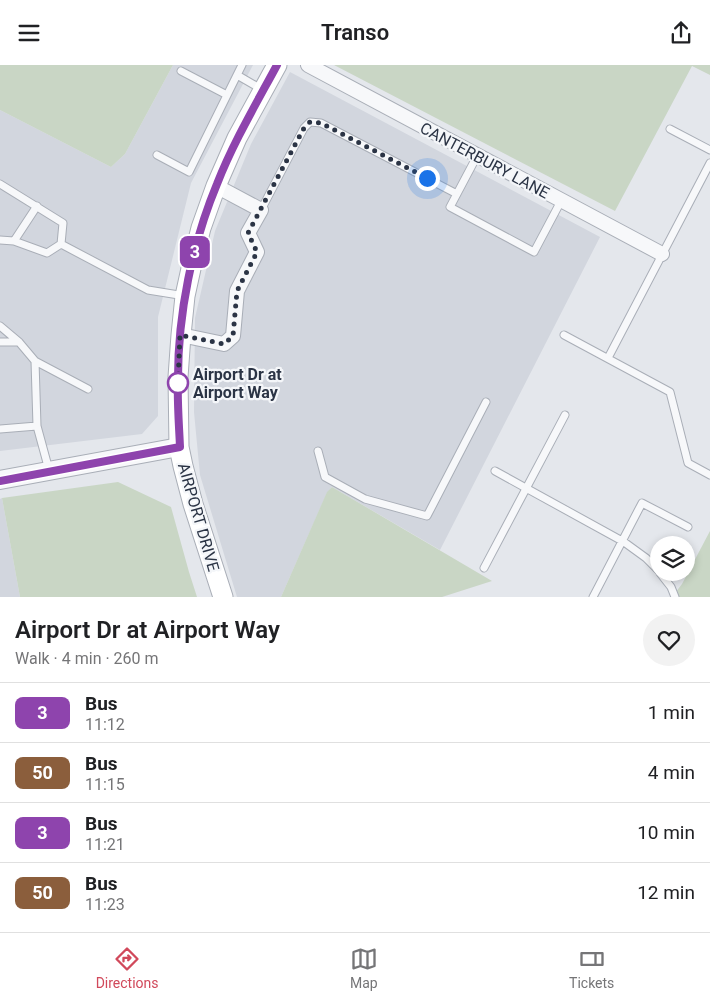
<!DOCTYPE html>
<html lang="en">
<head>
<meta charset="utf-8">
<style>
	:root { --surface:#fff; --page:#f2f2f2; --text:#202124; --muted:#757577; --line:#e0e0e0; --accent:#d1495b }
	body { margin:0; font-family:Roboto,sans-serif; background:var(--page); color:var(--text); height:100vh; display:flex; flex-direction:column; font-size:19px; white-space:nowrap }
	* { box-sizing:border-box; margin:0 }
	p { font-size:16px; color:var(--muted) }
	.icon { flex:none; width:28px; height:28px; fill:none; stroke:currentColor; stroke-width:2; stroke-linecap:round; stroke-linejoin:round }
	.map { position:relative; height:532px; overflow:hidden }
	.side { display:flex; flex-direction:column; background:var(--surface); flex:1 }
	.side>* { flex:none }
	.badge { padding:0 10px; border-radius:8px; font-size:18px; line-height:32px }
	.fabs { position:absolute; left:650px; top:471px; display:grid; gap:10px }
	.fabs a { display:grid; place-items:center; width:45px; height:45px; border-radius:50%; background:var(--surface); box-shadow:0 2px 8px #0003; font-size:25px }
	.you { position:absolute; width:25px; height:25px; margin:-12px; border:4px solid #fff; border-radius:50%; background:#1a73e8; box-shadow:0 0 0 8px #1a73e833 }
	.map>.badge { position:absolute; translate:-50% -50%; box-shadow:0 0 0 2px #fff }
	.round { display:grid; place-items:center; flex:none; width:52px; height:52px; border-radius:26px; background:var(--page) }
	.headline { display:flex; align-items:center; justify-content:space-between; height:85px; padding:0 15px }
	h1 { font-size:24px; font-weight:600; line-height:38px }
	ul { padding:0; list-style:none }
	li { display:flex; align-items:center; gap:15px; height:60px; padding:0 15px; border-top:1px solid var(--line) }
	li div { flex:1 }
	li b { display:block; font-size:19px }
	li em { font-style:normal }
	li .badge { min-width:55px; font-weight:700; text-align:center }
	header { display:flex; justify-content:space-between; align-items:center; height:65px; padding:0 15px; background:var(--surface); font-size:22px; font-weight:600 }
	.menu { display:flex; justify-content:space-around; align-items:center; height:70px; border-top:1px solid var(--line); background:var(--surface); font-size:14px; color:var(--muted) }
	.menu a { display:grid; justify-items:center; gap:2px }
	.menu .selected { color:var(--accent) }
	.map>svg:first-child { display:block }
	.built { fill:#d2d6de }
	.green { fill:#c9d6c5 }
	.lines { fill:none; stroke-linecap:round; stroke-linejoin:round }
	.service-casing { stroke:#a9aeb7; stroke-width:9 }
	.minor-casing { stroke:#a9aeb7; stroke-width:16 }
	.tertiary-casing { stroke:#a9aeb7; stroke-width:20 }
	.secondary-casing { stroke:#a9aeb7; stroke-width:21 }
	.service { stroke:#f7f8fa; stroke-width:7 }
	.minor { stroke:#f7f8fa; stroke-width:14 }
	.tertiary { stroke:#f7f8fa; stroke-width:18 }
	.secondary { stroke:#fff; stroke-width:19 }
	.line-casing { stroke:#fff; stroke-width:11 }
	.line { stroke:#8e44ad; stroke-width:8 }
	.walk { stroke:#2b3445; stroke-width:5; stroke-dasharray:0 9 }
	.stop-dot { fill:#fff; stroke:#8e44ad; stroke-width:2.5 }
	.labels { text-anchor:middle; stroke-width:4.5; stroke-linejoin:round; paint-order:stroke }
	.street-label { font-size:16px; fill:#2b3445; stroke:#f4f6f9 }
	.stop-label { font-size:16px; font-weight:bold; fill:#2b3445; stroke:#f4f6f9; text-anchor:start }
</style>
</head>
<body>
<header><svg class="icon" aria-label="menu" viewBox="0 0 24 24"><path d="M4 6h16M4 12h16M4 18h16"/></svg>Transo<svg class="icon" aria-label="share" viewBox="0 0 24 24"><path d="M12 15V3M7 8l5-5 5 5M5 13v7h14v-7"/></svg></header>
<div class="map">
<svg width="710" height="532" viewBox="0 0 710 532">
	<rect width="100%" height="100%" fill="#e4e7ec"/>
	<path class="built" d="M173,0H253L191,118L158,252V351L142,369L0,386V45L111,102L125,89Z
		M290,7L600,172L440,485L332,422L327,428L281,532H237L200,410L194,347L195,253L215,166L251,79Z
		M2,433L20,532H0V434Z"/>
	<path class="green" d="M0,0H173L125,89L111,102L0,45Z
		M334,0H710V10L692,1L615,146Z
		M118,417L171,442L189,507L197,532H20L2,433Z
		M332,422L492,516L442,532H281L327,427Z
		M710,466V532H672L682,519Z"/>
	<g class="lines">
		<defs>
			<path id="service" d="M181,6L227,30
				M237,10L242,0
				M670,64L710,85
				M157,90L189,107L237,10L263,25
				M477,91L450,142L534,187L561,136
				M0,119L63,158L61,179L47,188L14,176L0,175
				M261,145L304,63L310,57L321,58L457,129
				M14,176L37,141
				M61,179L148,225L185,231
				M0,261L19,277L35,296L37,361
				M564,270L670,327L688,398L710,410
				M0,277H19
				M608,293L710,98
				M35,296L88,324
				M0,364L37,361L49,405
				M318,386L325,412L365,434L427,451L486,337
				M495,406L624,477L646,493L659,506
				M484,503L565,350
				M660,508L671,522L675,532
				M593,532L642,438L688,462"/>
			<path id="minor" d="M308,0L662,189
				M181,270L224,279L233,271L237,226L257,187L248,168L261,145L216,121"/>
			<path id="tertiary" d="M0,415L179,382"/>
			<path id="secondary" d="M223,532L193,439L183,401L179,382L178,312L181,270L185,231L192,199L201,163L216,121L237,73L277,0"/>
		</defs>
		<use href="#service" class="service-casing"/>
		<use href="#minor" class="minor-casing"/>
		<use href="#tertiary" class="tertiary-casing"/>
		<use href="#secondary" class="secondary-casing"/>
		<use href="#service" class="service"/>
		<use href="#minor" class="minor"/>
		<use href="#tertiary" class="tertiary"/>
		<use href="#secondary" class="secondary"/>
	</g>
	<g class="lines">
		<defs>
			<path id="line" d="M0,416L180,382C179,359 177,336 178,313C178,249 192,179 217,119C233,78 256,39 277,0"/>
		</defs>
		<use href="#line" class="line-casing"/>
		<use href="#line" class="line"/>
		<path class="walk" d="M178,318L180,270L224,279L233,271L237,226L257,187L248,168L304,63L310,57L321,58L427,113"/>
	</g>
	<circle class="stop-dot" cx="178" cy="318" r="10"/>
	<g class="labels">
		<g class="street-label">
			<text transform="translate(485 95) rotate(28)" y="6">CANTERBURY LANE</text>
			<text transform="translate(199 452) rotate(74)" y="6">AIRPORT DRIVE</text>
		</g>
		<g class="stop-label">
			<text x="193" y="315">Airport Dr at<tspan x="193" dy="18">Airport Way</tspan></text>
		</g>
	</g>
</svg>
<div class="fabs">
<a><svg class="icon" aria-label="layers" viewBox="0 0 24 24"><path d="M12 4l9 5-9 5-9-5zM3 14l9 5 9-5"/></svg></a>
</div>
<div class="you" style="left:427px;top:113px"></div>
<b class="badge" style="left:195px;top:187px;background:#8e44ad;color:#fff">3</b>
</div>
<section class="side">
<div class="headline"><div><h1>Airport Dr at Airport Way</h1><p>Walk · 4 min · 260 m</p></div><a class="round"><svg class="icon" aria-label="heart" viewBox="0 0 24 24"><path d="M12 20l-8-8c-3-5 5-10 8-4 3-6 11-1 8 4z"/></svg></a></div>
<ul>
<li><span class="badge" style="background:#8e44ad;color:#fff">3</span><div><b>Bus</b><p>11:12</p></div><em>1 min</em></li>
<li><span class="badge" style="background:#8b5e3c;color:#fff">50</span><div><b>Bus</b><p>11:15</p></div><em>4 min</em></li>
<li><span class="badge" style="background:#8e44ad;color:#fff">3</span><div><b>Bus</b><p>11:21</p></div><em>10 min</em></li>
<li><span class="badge" style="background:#8b5e3c;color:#fff">50</span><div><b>Bus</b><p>11:23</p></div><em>12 min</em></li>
</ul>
</section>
<nav class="menu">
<a class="selected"><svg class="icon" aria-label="directions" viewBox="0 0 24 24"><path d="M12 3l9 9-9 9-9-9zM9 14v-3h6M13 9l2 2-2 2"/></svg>Directions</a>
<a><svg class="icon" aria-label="map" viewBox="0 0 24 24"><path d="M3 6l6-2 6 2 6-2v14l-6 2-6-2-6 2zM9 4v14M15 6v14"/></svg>Map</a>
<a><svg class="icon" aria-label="tickets" viewBox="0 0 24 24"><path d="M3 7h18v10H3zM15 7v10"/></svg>Tickets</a>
</nav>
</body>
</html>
